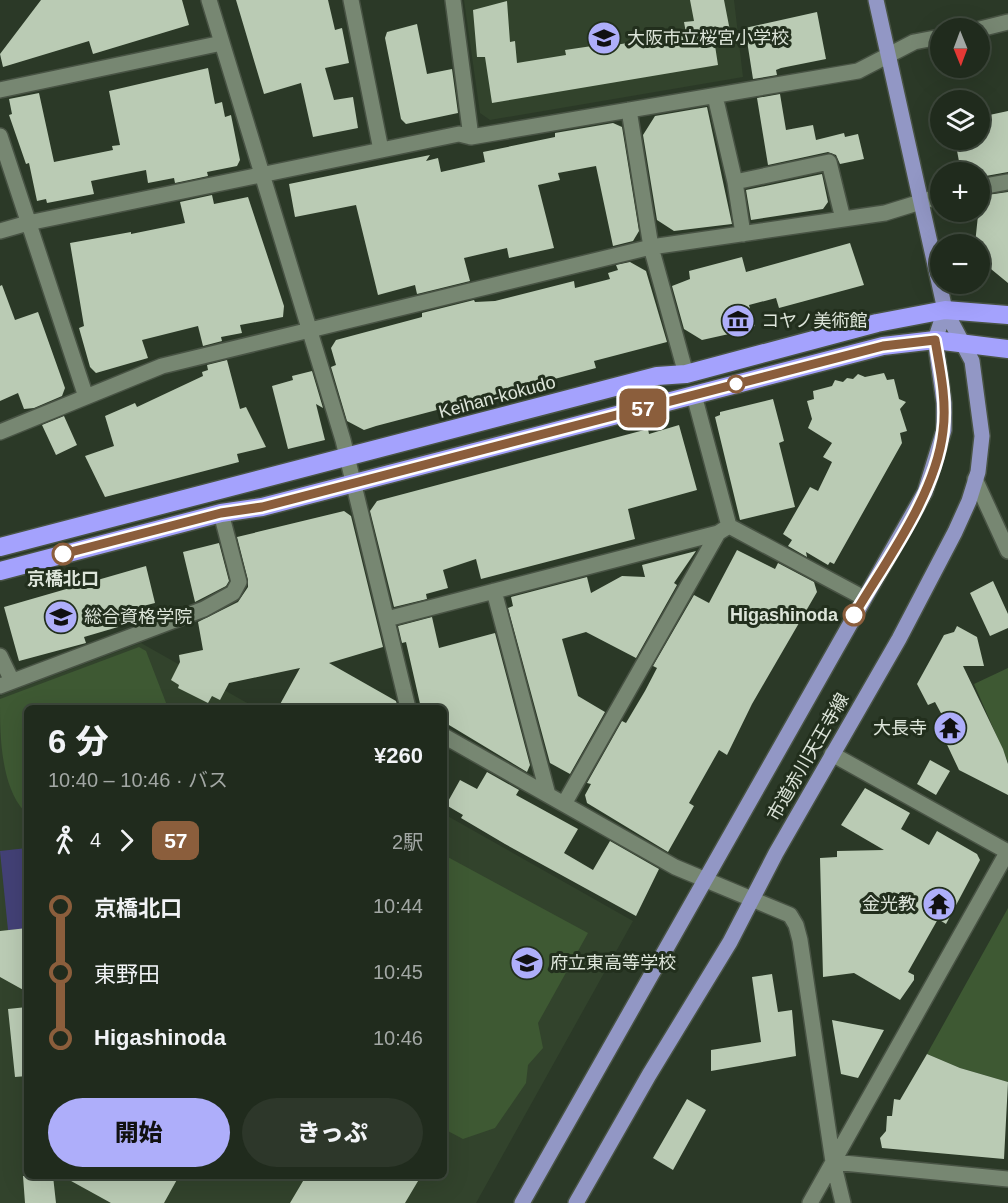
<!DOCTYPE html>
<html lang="ja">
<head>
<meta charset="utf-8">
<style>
	:root { --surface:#202b1d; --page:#2d372a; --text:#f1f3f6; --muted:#a2a7a4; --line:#3d473b; --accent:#aeaefa }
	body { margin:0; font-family:Arial,"Noto Sans JP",sans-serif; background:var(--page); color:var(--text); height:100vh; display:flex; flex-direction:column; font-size:22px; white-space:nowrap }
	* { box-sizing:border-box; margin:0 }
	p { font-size:20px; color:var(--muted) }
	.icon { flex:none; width:33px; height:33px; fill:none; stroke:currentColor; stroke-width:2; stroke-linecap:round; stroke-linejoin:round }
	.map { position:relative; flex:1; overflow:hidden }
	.side { position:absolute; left:24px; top:705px; width:423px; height:474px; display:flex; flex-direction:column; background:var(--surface); border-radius:9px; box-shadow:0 6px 24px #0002,0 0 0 2px var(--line) }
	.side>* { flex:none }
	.badge { padding:0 12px; border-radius:9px; font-size:21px; line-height:39px }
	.needle { width:39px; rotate:179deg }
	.fabs { position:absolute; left:930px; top:18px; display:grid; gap:12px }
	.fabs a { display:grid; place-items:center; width:60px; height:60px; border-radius:50%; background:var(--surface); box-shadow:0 6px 24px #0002,0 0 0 2px var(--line); font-size:30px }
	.map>.badge { position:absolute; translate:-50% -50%; box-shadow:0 0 0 3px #fff }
	.legs { display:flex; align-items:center; gap:9px; height:66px; padding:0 24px; font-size:20px }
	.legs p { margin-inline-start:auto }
	.head { display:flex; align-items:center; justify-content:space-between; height:102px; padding:0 24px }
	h1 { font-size:33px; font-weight:800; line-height:45px }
	.cta { display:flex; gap:12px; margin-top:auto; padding:12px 24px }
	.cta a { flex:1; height:69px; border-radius:36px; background:var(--accent); color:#111; font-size:24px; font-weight:800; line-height:69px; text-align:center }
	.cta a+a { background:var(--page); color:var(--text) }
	ul { padding:0 24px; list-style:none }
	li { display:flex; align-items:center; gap:21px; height:66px; font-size:22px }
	li i { display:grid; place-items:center; width:9px; height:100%; margin:0 8px; background:currentColor }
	li i::after { content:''; width:15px; height:15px; margin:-8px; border:4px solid; border-radius:50%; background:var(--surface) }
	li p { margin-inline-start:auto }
	li:first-child i { background:linear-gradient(#0000 50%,currentColor 0) }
	li:last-child i { background:linear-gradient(currentColor 50%,#0000 0) }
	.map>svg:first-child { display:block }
	.built { fill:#32432c }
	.green { fill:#3e5933 }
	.water { fill:#434176 }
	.building { fill:#bacbb4 }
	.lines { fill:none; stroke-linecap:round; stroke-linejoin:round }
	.minor-casing { stroke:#485344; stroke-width:18 }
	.major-casing { stroke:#485344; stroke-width:18 }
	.highway-casing { stroke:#485344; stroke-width:21 }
	.minor { stroke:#778772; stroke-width:15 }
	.major { stroke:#9297c5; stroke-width:15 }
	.highway { stroke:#a4a2fd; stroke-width:18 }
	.line-1-casing { stroke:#fff; stroke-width:14 }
	.line-1 { stroke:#8b5e3c; stroke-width:9 }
	.stop-1-dot { fill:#fff; stroke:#8b5e3c; stroke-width:3 }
	.labels { text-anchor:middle; stroke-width:6; stroke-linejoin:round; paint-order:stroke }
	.poi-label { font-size:18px; fill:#dde5da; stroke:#222f1d; text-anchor:start }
	.street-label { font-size:18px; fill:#dde5da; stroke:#222f1d }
	.stop-label { font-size:18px; font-weight:bold; fill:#dde5da; stroke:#222f1d }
</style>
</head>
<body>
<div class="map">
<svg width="1008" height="1203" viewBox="0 0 1008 1203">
	<rect width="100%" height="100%" fill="#2b3927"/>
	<path class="built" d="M464,0H734L743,77L490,120L480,113Z
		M141,643L256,708H27V1176H444V814L633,921L476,1203H0V696Z"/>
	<path class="green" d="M139,647L146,651L168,708H27V810L24,811C0,784 0,733 0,699Z
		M1008,668V762L974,684Z
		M444,855L588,933L538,1023L543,1048L528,1065L526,1083L495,1128L463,1139L444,1129Z
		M1008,908V1082L960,1068L927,1054Z"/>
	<path class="water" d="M27,848V929L8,930L0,851Z"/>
	<path class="building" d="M41,0H182L189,25L93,54L89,41L3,67L0,54Z
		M236,0H328L335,30L342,28L349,63L325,68L334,100L353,97L358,128L313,137L301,83L264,94Z
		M690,0H724L731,36L714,39L718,65L492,103L485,57H477L473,10L507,1L510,42L515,41L517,63L566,55L565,50L592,46V49L686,33L684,22L694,21Z
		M817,12L826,59L781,68L776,70L777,75L753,79L745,28Z
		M417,24L427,74L452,69L458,113L406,124L401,119L385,38L387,32Z
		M208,68L215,104L222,102L225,117L231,115L240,160L237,166L207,172L208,176L175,183L174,178L148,183L146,170L91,181L94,194L47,203L46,199L37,201L29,163L26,164L9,115L12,114L9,99L39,93L54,162L113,150L112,146L120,145L109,91Z
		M780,94L786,130L813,125L816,140L844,133L845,137L858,134L864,159L840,164L836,155L828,152L768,165L757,98Z
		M707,107L732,224L674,231L657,220L643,135L655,116Z
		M1008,111V172L980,177V172H961L955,140H980V117Z
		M613,123L622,127L639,231L633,241L613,246L596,166L558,173L560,180L538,185L554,248L509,258L507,248L464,258L470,281L417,294L415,285L378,295L356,205L295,217L289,184L430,155L426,161L438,158L441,172L485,162L483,152L555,137V133Z
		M822,174L828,202L823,209L751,220L746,190Z
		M1008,192V283L980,260V244H975L980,196Z
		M212,195L214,204L248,197L284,306L283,317L240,325L242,333L221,337L222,341L203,346L198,326L142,340L148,358L96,373L90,367L79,328L84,326L70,243L131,232V234L185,223L180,202Z
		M850,243L864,285L779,308L776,298L749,305L755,326L729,334L702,340L684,329L672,286L690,279L689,271L742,257L746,272Z
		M630,262L646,271L667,342L594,361L596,368L376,426L364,430L347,421L331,367L336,365L331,348L336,340L422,317V313L474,300L475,302L495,301L574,281L575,288L610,279L608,273L618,270L616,265Z
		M2,285L15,320L38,312L65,388L62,396L34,408L24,409L18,393L0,401V286Z
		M227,360L240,409L246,407L266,447L237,454L239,462L105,497L85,456L114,446L105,416L135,403L137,407L203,376L202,372L208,370L207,365Z
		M312,371L323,408L316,404L325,440L288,449L272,386L293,380L292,376Z
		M884,373L887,380L894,379L899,399L906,402L900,409L907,431L900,433L902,443L834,564L830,562L828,565L806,552L807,557L788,546L792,540L783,534L810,487L818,491L832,462L823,457L832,443L808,428L812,419L807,401L814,399L813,391L832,386L835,380L843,382L847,378L853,379L858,374L865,377Z
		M773,399L784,441L779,443L795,507L740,520L715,417L720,415V412Z
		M64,416L77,445L56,455L42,425Z
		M679,425L697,490L628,509L635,539L481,579L476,559L443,570L448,588L426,594L427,599L394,607L370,511L377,501L648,429L649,434Z
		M344,511L351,516L383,647L329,663L396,701L398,708H278L300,668L229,683L220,700L212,696L208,703L178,688L179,685L171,680L180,662L179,655L203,650L198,622L238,602L248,587V580L237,537Z
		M219,543L229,581L226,586L195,602L183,552Z
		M737,550L775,569L778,563L814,582L817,592L752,704L727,755L719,750L689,803L694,806L668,852L587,803L585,795L591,784L587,783L622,721L626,723L645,691L657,668L653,666L694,595L709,603Z
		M696,551L674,583L677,585L636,658L586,632L562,639L578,696L605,712L570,774L550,763L508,608L513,606L511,597L587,577L591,593L622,576L645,577L642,565Z
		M146,566L155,603L143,606L145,617L117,623L118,627L84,637L86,643L19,661L4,607Z
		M993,581L1008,614V628L990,636L970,593Z
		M432,617L439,648L495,633L530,765L527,772L444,722V708H421L406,642L402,643L398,626Z
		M957,626L977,637L984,666H963L1003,749L1008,764V795L959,770L942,734L950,730L935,702L928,705L917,684L944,635L954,632Z
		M930,760L950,771L936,795L917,784Z
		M487,772L519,790L516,795L578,829L564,853L593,870L610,841L659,869L636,916L505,844L461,818L463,815L446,805L460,780L477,789Z
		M865,788L910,813L901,829L929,845L937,831L977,854L980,860L946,924L938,919L908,972L914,975V980L900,1000L854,973L823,977L820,858L837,857V851L884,850L841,825Z
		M27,928V992L0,977V931Z
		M772,974L778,1012L792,1010L796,1056L711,1071V1050L761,1042L752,977Z
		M27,1007V1076L15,1077L8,1009Z
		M832,1020L884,1030L858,1078L841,1074Z
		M927,1054L960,1068L1008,1082L1004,1159L882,1148L880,1138L886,1131L887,1116H892L894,1099L900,1100Z
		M687,1099L706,1110L673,1170L653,1158Z
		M23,1176H53L56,1203H25Z
		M62,1176H179L164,1203H111Z
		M306,1176H421L405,1203H290Z"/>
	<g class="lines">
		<defs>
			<path id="minor" d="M209,0L343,440L408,708
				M351,0L381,150
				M453,0L471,137
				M980,29L1008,22
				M0,90L222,43
				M715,96L735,182L743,234
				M629,110L651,247L686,374
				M0,136L86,397
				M735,182L829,162L843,219
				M980,187L1008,182
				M0,231L28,223L459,134L471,137L858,71L914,42L940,37
				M694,395L729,526L864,598
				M0,432L162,366L651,247L885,213L940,196
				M975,479L1008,551
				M494,591L548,795
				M387,619L718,533L729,526
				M0,656L12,681
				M0,686L204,609L233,593L239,582L221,513
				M444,736L675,867L790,915L796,925L800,940L833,1162L843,1203
				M832,754L1008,852
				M564,804L718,533
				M833,1162L1008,1179
				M810,1203L1008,851"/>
			<path id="major" d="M522,1203L925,492L944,430V403L935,340L945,310
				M576,1203L649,1075L730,942L776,853L899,639L955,532L969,501L978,472L982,436L972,361L945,310L876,0"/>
			<path id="highway" d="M0,547L657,376L686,374L877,323L945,310L1008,315
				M0,571L221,513L262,507L883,346L935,340L1008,349"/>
		</defs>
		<use href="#minor" class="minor-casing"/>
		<use href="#major" class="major-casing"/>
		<use href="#highway" class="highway-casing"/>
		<use href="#minor" class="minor"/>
		<use href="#major" class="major"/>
		<use href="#highway" class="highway"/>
	</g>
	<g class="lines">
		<defs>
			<path id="line-1" d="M63,554L221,513L262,507L883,346L935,340C940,369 947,401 943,431C936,494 886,561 854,615"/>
		</defs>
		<use href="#line-1" class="line-1-casing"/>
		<use href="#line-1" class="line-1"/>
	</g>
	<defs>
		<symbol id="school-disc" viewBox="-11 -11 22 22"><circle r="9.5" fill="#aeaefa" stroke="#222f1d"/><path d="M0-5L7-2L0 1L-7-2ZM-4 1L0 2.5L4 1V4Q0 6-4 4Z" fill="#111"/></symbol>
		<symbol id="museum-disc" viewBox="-11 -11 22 22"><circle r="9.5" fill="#aeaefa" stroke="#222f1d"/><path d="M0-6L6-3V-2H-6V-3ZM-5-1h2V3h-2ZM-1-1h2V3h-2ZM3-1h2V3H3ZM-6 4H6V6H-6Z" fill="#111"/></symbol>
		<symbol id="university-disc" viewBox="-11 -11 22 22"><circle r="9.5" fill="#aeaefa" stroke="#222f1d"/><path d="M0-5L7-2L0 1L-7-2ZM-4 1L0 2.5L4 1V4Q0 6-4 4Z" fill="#111"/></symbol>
		<symbol id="temple-disc" viewBox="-11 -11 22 22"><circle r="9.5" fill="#aeaefa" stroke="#222f1d"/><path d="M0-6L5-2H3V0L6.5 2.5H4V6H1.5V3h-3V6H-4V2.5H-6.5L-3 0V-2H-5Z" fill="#111"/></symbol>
	</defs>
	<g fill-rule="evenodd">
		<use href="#school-disc" x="585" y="19" width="38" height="38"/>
		<use href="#museum-disc" x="719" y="302" width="38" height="38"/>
		<use href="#university-disc" x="42" y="598" width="38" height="38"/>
		<use href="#temple-disc" x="931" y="709" width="38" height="38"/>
		<use href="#temple-disc" x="920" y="885" width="38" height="38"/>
		<use href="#school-disc" x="508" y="944" width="38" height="38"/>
	</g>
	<g class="stop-1-dot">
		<circle cx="736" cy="384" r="8"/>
		<circle cx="63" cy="554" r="10"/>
		<circle cx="854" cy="615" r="10"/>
	</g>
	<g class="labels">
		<g class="poi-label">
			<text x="627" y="44">大阪市立桜宮小学校</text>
			<text x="761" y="327">コヤノ美術館</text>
			<text x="84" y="623">総合資格学院</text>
			<text x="927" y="734" text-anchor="end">大長寺</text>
			<text x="916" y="910" text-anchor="end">金光教</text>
			<text x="550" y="969">府立東高等学校</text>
		</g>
		<g class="street-label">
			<text transform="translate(497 397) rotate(-15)" y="6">Keihan-kokudo</text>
			<text transform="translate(808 757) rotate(-60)" y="6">市道赤川天王寺線</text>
		</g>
		<g class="stop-label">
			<text x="63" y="585">京橋北口</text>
			<text x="838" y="621" text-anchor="end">Higashinoda</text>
		</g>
	</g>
</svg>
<div class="fabs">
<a><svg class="needle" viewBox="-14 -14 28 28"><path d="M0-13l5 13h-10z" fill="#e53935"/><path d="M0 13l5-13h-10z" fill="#a2a7a4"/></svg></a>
<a><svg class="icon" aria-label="layers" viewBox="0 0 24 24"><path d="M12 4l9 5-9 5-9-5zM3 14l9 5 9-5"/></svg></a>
<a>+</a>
<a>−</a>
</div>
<b class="badge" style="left:643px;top:408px;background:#8b5e3c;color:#fff">57</b>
<section class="side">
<div class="head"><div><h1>6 分</h1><p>10:40 – 10:46 · バス</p></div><b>¥260</b></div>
<div class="legs"><svg class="icon" aria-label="walk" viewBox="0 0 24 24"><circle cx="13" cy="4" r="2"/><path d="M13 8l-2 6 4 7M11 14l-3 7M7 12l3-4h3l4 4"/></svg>4<svg class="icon" aria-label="forward" viewBox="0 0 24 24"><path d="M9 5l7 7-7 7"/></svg><b class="badge" style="background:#8b5e3c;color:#fff">57</b><p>2駅</p></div>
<ul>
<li><i style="color:#8b5e3c"></i><b>京橋北口</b><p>10:44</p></li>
<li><i style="color:#8b5e3c"></i><span>東野田</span><p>10:45</p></li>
<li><i style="color:#8b5e3c"></i><b>Higashinoda</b><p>10:46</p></li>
</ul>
<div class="cta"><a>開始</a><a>きっぷ</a></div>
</section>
</div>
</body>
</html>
